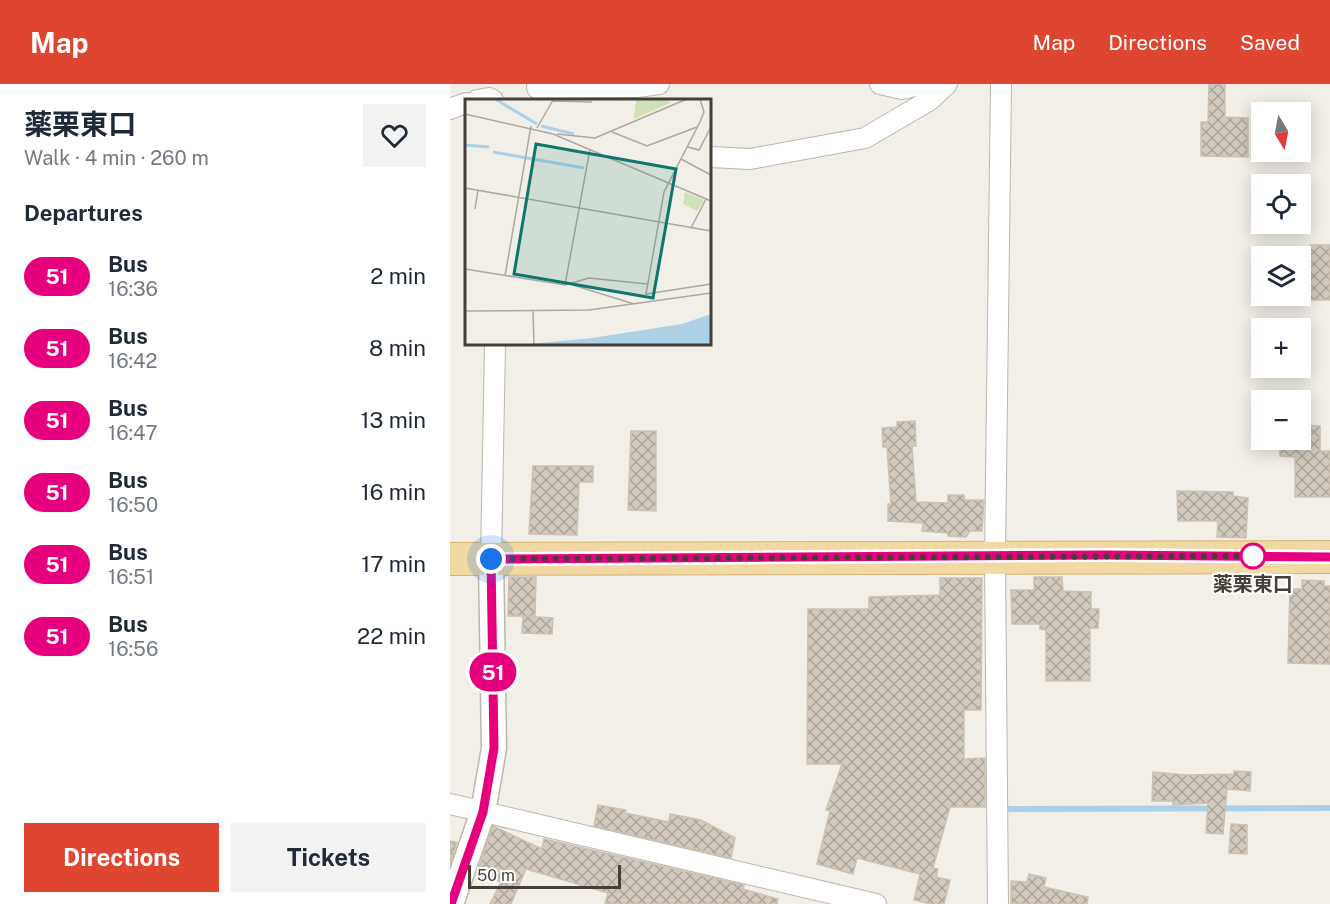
<!DOCTYPE html>
<html lang="en">
<head>
<meta charset="utf-8">
<style>
	:root { --surface:#fff; --page:#f2f2f3; --text:#1f2937; --muted:#747a83; --accent:#df4632 }
	body { margin:0; font-family:"Public Sans","Noto Sans JP",sans-serif; background:var(--page); color:var(--text); height:100vh; display:flex; flex-direction:column; font-size:22px; white-space:nowrap }
	* { box-sizing:border-box; margin:0 }
	p { font-size:20px; color:var(--muted) }
	.icon { flex:none; width:33px; height:33px; fill:none; stroke:currentColor; stroke-width:2; stroke-linecap:round; stroke-linejoin:round }
	.map { position:relative; flex:1; overflow:hidden }
	.side { display:flex; flex-direction:column; background:var(--surface); width:450px }
	.side>* { flex:none }
	.badge { padding:0 12px; border-radius:20px; font-size:21px; line-height:39px }
	.needle { width:39px; rotate:170deg }
	.buttons { position:absolute; left:801px; top:18px; display:grid; gap:12px }
	.buttons a { display:grid; place-items:center; width:60px; height:60px; border-radius:0px; background:var(--surface); box-shadow:0 3px 15px #0003; font-size:30px }
	.scale { position:absolute; left:18px; bottom:15px; width:153px; box-sizing:border-box; padding-left:6px; border:3px solid #453f38; border-top:0; font-size:16px; line-height:21px; white-space:nowrap; color:#453f38; -webkit-text-stroke:4px #fff; paint-order:stroke }
	.you { position:absolute; width:30px; height:30px; margin:-15px; border:4px solid #fff; border-radius:50%; background:#1a73e8; box-shadow:0 0 0 9px #1a73e833 }
	.map>.badge { position:absolute; translate:-50% -50%; box-shadow:0 0 0 3px #fff }
	h2 { padding:0 24px; font-size:22px; line-height:54px }
	.round { display:grid; place-items:center; flex:none; width:63px; height:63px; border-radius:0px; background:var(--page) }
	.summary { display:flex; align-items:center; justify-content:space-between; height:102px; padding:0 24px }
	h1 { font-size:28px; font-weight:700; line-height:45px }
	.action { display:flex; gap:12px; margin-top:auto; padding:12px 24px }
	.action a { flex:1; height:69px; border-radius:0px; background:var(--accent); color:#fff; font-size:24px; font-weight:700; line-height:69px; text-align:center }
	.action a+a { background:var(--page); color:var(--text) }
	ul { padding:0; list-style:none }
	li { display:flex; align-items:center; gap:18px; height:72px; padding:0 24px }
	li div { flex:1 }
	li b { display:block; font-size:22px }
	li em { font-style:normal }
	li .badge { min-width:66px; font-weight:700; text-align:center }
	header { display:flex; align-items:center; gap:36px; box-sizing:border-box; height:84px; padding:0 30px; background:var(--accent); color:#fff }
	header strong { font-size:28px }
	nav { display:flex; gap:33px; margin-inline-start:auto; font-size:21px }
	main { display:flex; flex:1; min-height:0 }
	.map>svg:first-child { display:block }
	.lines { fill:none; stroke-linecap:round; stroke-linejoin:round }
	.stream { stroke:#acd1e7; stroke-width:6 }
	.building { fill:url(#building-cross-hatch); stroke:#ccc2b3; stroke-width:1.5 }
	.minor-casing { stroke:#bcb6ac; stroke-width:22 }
	.tertiary-casing { stroke:#bcb6ac; stroke-width:27 }
	.primary-casing { stroke:#d5b473; stroke-width:34 }
	.minor { stroke:#fff; stroke-width:20 }
	.tertiary { stroke:#fff; stroke-width:24 }
	.primary { stroke:#f2d8a2; stroke-width:32 }
	.line-casing { stroke:#fff; stroke-width:14 }
	.line { stroke:#e6007e; stroke-width:9 }
	.walk { stroke:#453f38; stroke-width:6; stroke-dasharray:0 10.8 }
	.stop-dot { fill:#fff; stroke:#e6007e; stroke-width:3 }
	.labels { text-anchor:middle; stroke-width:4.5; stroke-linejoin:round; paint-order:stroke }
	.stop-label { font-size:20px; font-weight:bold; fill:#453f38; stroke:#fff }
	.inset-river { fill:none; stroke:#acd1e7; stroke-width:3 }
	.inset-road { fill:none; stroke:#ada9a2; stroke-width:1.5 }
	.view { fill:#0f766e; fill-opacity:0.15; stroke:#0f766e; stroke-width:3 }
	.inset-edge { fill:none; stroke:#453f38; stroke-width:3 }
</style>
</head>
<body>
<header>
<strong>Map</strong>
<nav><a>Map</a><a>Directions</a><a>Saved</a></nav>
</header>
<main>
<section class="side">
<div class="summary"><div><h1>薬栗東口</h1><p>Walk · 4 min · 260 m</p></div><a class="round"><svg class="icon" aria-label="heart" viewBox="0 0 24 24"><path d="M12 20l-8-8c-3-5 5-10 8-4 3-6 11-1 8 4z"/></svg></a></div>
<h2>Departures</h2>
<ul>
<li><span class="badge" style="background:#e6007e;color:#fff">51</span><div><b>Bus</b><p>16:36</p></div><em>2 min</em></li>
<li><span class="badge" style="background:#e6007e;color:#fff">51</span><div><b>Bus</b><p>16:42</p></div><em>8 min</em></li>
<li><span class="badge" style="background:#e6007e;color:#fff">51</span><div><b>Bus</b><p>16:47</p></div><em>13 min</em></li>
<li><span class="badge" style="background:#e6007e;color:#fff">51</span><div><b>Bus</b><p>16:50</p></div><em>16 min</em></li>
<li><span class="badge" style="background:#e6007e;color:#fff">51</span><div><b>Bus</b><p>16:51</p></div><em>17 min</em></li>
<li><span class="badge" style="background:#e6007e;color:#fff">51</span><div><b>Bus</b><p>16:56</p></div><em>22 min</em></li>
</ul>
<div class="action"><a>Directions</a><a>Tickets</a></div>
</section>
<div class="map">
<svg width="880" height="820" viewBox="0 0 880 820">
	<defs>
		<pattern id="building-cross-hatch" width="8" height="8" patternUnits="userSpaceOnUse" patternTransform="scale(1.5)"><rect width="8" height="8" fill="#d2cabf"/><path d="M0 0l8 8M0 8l8-8" fill="none" stroke="#aca59c"/></pattern>
	</defs>
	<rect width="100%" height="100%" fill="#f2efe8"/>
	<g class="lines">
		<path class="stream" d="M560,725L880,724"/>
	</g>
	<path class="building" d="M759,0H775V33L798,34V73L751,72V38H758Z
		M860,161H880V216H859Z
		M465,337L466,362H462L466,418L498,419V411H514L515,416H534L532,447H520L516,453L498,452V449L472,447L473,439L438,437V420H441L437,363H433L432,344L447,343V338Z
		M850,341L870,342V367H880V413H845V373L830,372V356H850Z
		M181,347H206V427L178,426Z
		M83,382H143V398H129L127,451L79,450Z
		M727,407L783,408V412L798,414L796,454L767,453L768,437H728Z
		M59,493H86L85,532H58Z
		M584,493H612L613,507L641,508V525H649L648,544H640V597H596V546L590,545V540H562L561,506H584Z
		M490,494H532L531,626H514V675L535,674V723H500L483,784L488,785L486,793L500,796L494,820H481L464,816L470,790L407,774L403,790L367,780L380,727L376,726L392,680H357L358,525H419V513L490,511Z
		M852,496L874,497V502H880V580L838,579L840,505H852Z
		M73,532L103,534L102,550L72,549Z
		M784,687L801,688L800,707L777,705L773,750L756,749L758,719L723,721V717H702L703,688L737,691L784,690Z
		M148,721L176,726L175,729L219,738L220,730L251,736L285,754L281,774L144,742Z
		M781,740L797,741V770L779,769Z
		M43,742L92,765L94,755L294,801L293,805L328,815L327,820H155L158,809L76,785L61,820H40L51,798L27,789Z
		M0,757L7,758L0,780Z
		M579,790L596,794L594,803L638,813L637,820H561V797L577,798Z"/>
	<g class="lines">
		<defs>
			<path id="minor" d="M430,0L452,5L474,0
				M87,4L187,3L209,0
				M27,16L39,14L43,16
				M0,25L16,19
				M260,73L300,75L415,54L480,16L497,0
				M41,475L45,260
				M0,720L426,820
				M548,820L545,473L551,0"/>
			<path id="tertiary" d="M1,820L33,728L44,664L41,475"/>
			<path id="primary" d="M0,475L880,473"/>
		</defs>
		<use href="#minor" class="minor-casing"/>
		<use href="#tertiary" class="tertiary-casing"/>
		<use href="#primary" class="primary-casing"/>
		<use href="#minor" class="minor"/>
		<use href="#tertiary" class="tertiary"/>
		<use href="#primary" class="primary"/>
	</g>
	<g class="lines">
		<defs>
			<path id="line" d="M1,820L33,728L44,664L41,475L654,471L880,473"/>
		</defs>
		<use href="#line" class="line-casing"/>
		<use href="#line" class="line"/>
		<path class="walk" d="M41,475L814,472H803"/>
	</g>
	<circle class="stop-dot" cx="803" cy="472" r="12"/>
	<g class="labels">
		<g class="stop-label">
			<text x="803" y="507">薬栗東口</text>
		</g>
	</g>
	<g transform="translate(15 15)">
		<rect width="246" height="246" fill="#f2efe8"/>
		<path d="M171,0H203L205,4L169,20ZM220,93L239,101L232,112L218,105Z" fill="#cfe1b6"/>
		<path d="M246,215V246H54L127,239L217,225Z" fill="#acd1e7"/>
		<path class="inset-river" d="M30,0L72,25M76,27L109,35M0,46L24,48M28,53L119,69"/>
		<path class="inset-road" d="M235,0L239,13L235,23L199,93L181,195L246,185M87,2L127,3M0,15L88,35L246,102M72,29L88,1M147,33L182,47L232,28M92,35L130,39L222,0M223,48L234,51L246,28M216,60L246,76M0,89L246,132M10,110L13,91M226,129L241,100M0,170L100,186L124,179L182,185M40,177L66,27M100,186L125,50M169,205L108,186L174,196M0,212L124,211L246,194M68,212L69,246"/>
		<path class="view" d="M71,45L211,70L188,199L49,175Z"/>
		<rect width="246" height="246" class="inset-edge"/>
	</g>
</svg>
<div class="buttons">
<a><svg class="needle" viewBox="-14 -14 28 28"><path d="M0-13l5 13h-10z" fill="#e53935"/><path d="M0 13l5-13h-10z" fill="#747a83"/></svg></a>
<a><svg class="icon" aria-label="locate" viewBox="0 0 24 24"><circle cx="12" cy="12" r="6"/><path d="M12 2v4M12 18v4M2 12h4M18 12h4"/></svg></a>
<a><svg class="icon" aria-label="layers" viewBox="0 0 24 24"><path d="M12 4l9 5-9 5-9-5zM3 14l9 5 9-5"/></svg></a>
<a>+</a>
<a>−</a>
</div>
<div class="scale">50 m</div>
<div class="you" style="left:41px;top:475px"></div>
<b class="badge" style="left:43px;top:588px;background:#e6007e;color:#fff">51</b>
</div>
</main>
</body>
</html>
